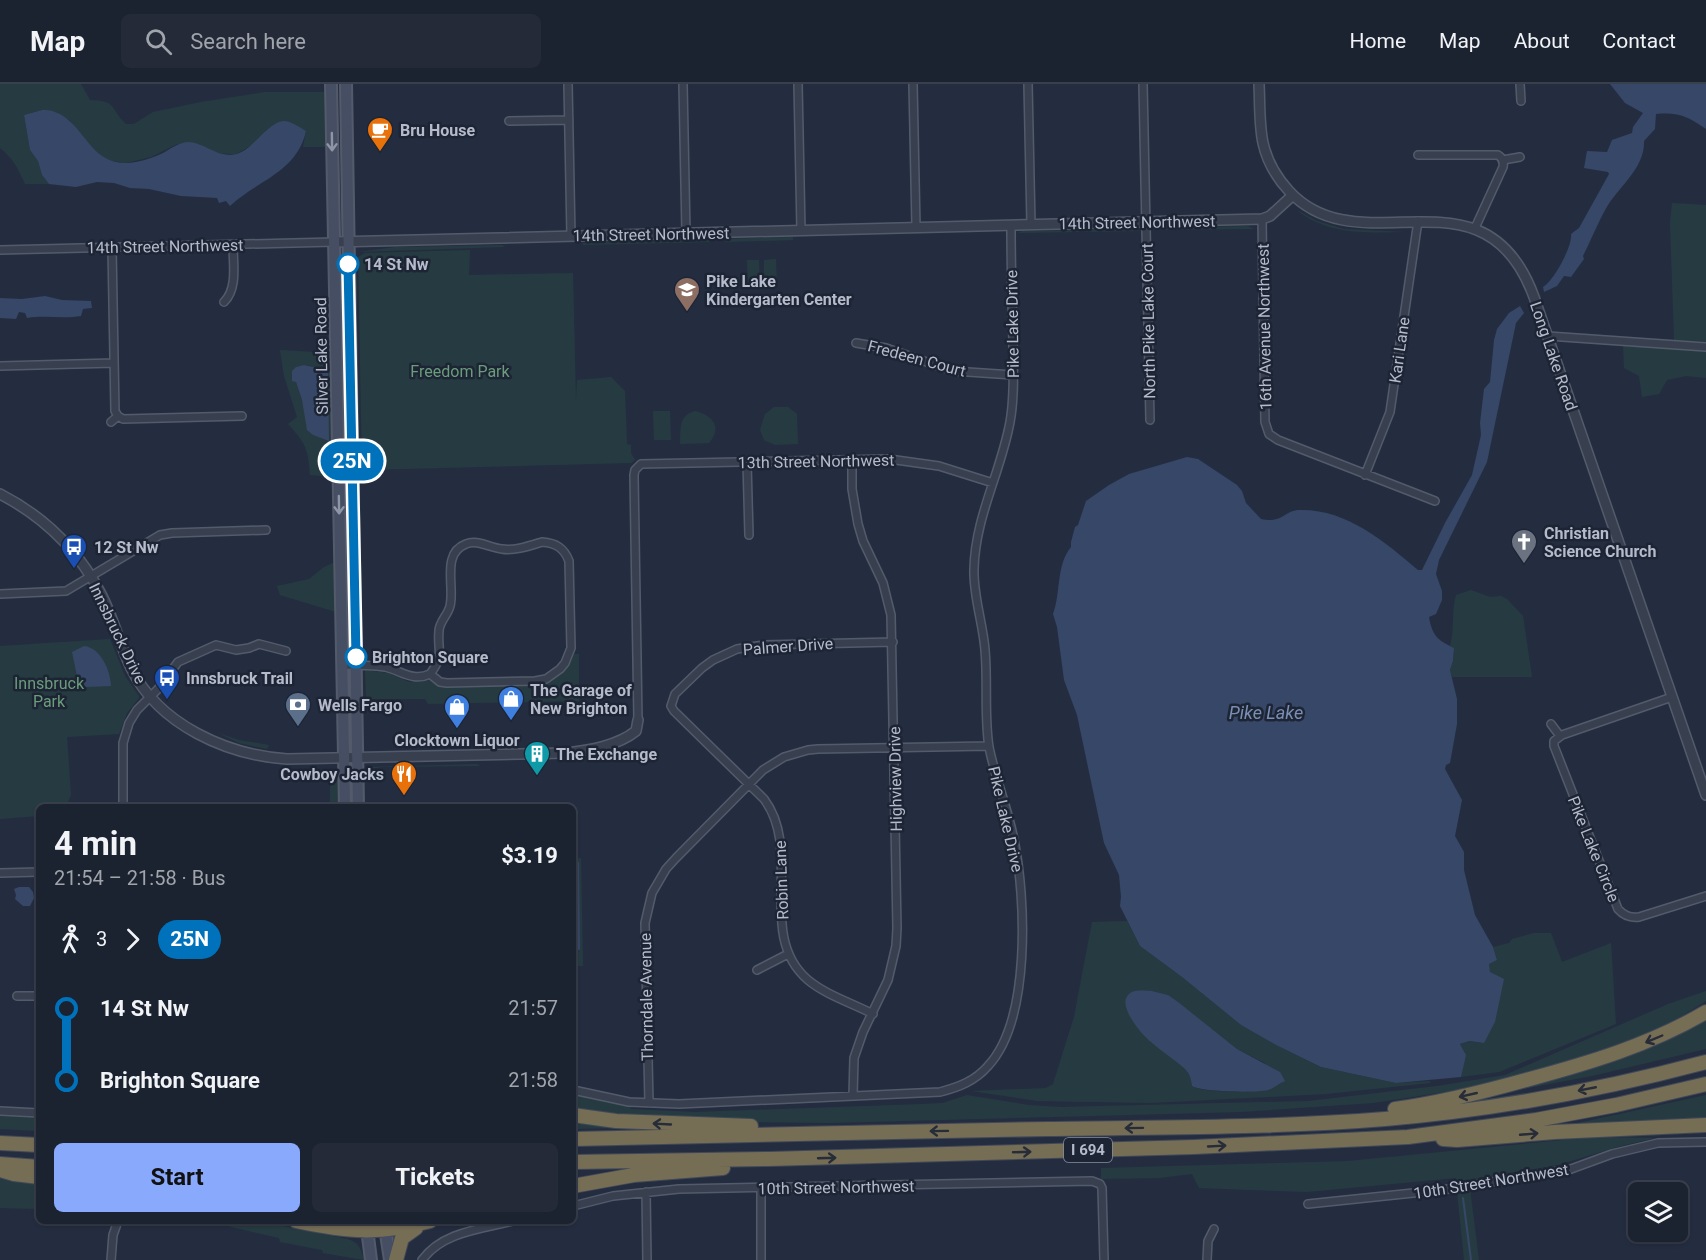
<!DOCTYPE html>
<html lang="en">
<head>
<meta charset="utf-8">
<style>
	:root { --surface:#1b2230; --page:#242a38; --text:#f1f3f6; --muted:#a0a4ab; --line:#393f4c; --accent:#88a9fc }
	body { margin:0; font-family:Roboto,sans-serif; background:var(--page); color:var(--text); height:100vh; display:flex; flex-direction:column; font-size:22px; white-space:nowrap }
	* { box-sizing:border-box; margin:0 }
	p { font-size:20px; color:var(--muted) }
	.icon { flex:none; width:33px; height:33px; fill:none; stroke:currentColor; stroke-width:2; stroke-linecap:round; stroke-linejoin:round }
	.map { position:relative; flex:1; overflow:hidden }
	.details { position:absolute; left:36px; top:720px; width:540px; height:420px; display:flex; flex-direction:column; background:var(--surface); border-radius:9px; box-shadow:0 2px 4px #0004,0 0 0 2px var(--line) }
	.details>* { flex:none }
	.badge { padding:0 12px; border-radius:20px; font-size:21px; line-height:39px }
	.fabs { position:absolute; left:1628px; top:1098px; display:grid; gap:12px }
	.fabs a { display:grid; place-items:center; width:60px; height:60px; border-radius:9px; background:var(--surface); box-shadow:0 2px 4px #0004,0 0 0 2px var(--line); font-size:30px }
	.map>.badge { position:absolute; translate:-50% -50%; box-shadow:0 0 0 3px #fff }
	.legs { display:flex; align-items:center; gap:9px; height:66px; padding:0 18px; font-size:20px }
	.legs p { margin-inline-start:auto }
	.headline { display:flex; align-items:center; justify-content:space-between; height:102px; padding:0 18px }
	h1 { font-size:33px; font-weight:700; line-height:45px }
	.button { display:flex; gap:12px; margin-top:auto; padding:12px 18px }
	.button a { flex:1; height:69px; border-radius:9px; background:var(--accent); color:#111; font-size:24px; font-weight:700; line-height:69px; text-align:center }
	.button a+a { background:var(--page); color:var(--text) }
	ul { padding:0 18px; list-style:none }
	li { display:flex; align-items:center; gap:21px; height:72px; font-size:22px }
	li i { display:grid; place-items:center; width:9px; height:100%; margin:0 8px; background:currentColor }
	li i::after { content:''; width:15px; height:15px; margin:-8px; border:4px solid; border-radius:50%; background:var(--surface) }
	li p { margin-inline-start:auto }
	li:first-child i { background:linear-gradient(#0000 50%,currentColor 0) }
	li:last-child i { background:linear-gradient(currentColor 50%,#0000 0) }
	header { display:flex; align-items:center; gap:36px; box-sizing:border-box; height:84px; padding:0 30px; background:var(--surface); border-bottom:2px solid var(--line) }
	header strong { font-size:28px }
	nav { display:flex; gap:33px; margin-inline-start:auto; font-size:21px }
	.search { width:420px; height:54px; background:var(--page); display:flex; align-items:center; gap:15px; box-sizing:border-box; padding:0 21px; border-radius:9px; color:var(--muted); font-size:22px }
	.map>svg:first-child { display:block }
	.green { fill:#263b41; fill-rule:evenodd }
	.water { fill:#374768 }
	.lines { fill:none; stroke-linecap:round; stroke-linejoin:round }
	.stream { stroke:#374768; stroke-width:2 }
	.minor-casing { stroke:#535b6b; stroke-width:10 }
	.tertiary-casing { stroke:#535b6b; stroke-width:12 }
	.secondary-casing { stroke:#535b6b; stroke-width:14 }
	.motorway-casing { stroke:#404858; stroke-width:16 }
	.minor { stroke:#384050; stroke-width:7 }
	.tertiary { stroke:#384050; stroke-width:9 }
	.secondary { stroke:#464e63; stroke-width:10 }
	.motorway { stroke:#766d55; stroke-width:14 }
	.oneway { stroke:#8e95a7 }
	.oneway2 { stroke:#262c38 }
	.line-1-casing { stroke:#fff; stroke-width:14 }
	.line-1 { stroke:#0072bc; stroke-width:9 }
	.stop-1-dot { fill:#fff; stroke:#0072bc; stroke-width:3 }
	.labels { text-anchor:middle; stroke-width:5; stroke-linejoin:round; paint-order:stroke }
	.shield { fill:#1d2535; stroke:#878e9e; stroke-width:1.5 }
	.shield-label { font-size:15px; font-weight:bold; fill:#b5bbcb }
	.poi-label { font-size:16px; font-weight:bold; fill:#b5bbcb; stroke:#1d2535; text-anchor:start }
	.street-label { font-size:16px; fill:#b5bbcb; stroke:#1d2535 }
	.stop-label { font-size:16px; font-weight:bold; fill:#b5bbcb; stroke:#1d2535; text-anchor:start }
	.park-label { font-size:16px; fill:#6b9c7b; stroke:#1d2535 }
	.water-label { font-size:18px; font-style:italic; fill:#7b8eb3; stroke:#1d2535 }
</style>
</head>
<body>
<header>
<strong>Map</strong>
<div class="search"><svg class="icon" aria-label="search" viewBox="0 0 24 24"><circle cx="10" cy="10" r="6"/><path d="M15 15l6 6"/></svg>Search here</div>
<nav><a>Home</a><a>Map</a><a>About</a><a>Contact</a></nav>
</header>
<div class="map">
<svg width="1706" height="1176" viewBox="0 0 1706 1176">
	<rect width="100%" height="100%" fill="#242d40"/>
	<path class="green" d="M0,0H81L90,16C118,17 109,24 126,40H134L153,28L201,18L265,8H326L327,63H303L306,47L285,37L274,40L255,59L235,71L212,68L199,60H177L151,73L126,79L106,76L92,64L69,36L42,26L24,31L30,66L38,77L42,91L49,100H25C19,86 13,74 0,64Z
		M1672,119L1706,121V258L1674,256L1670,138Z
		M1297,126L1317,137L1344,145L1406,148C1368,149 1327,151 1297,126Z
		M1248,142L1254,145L1153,146L1157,144Z
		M1135,145L1140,147L1018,149L1022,147Z
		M793,153V156L725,158L726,155Z
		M709,155L710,158L583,161V159Z
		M503,161L504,163L359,168L395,163Z
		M470,166L469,191L573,189L576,317L577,296L611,293L625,307L627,360L631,361V369L635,376L631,379L362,386L358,173L365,169Z
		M776,175L777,203H764V176Z
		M747,176H759L760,203H748Z
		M354,182H356L363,572H361Z
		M1623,261L1706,267V294L1686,292L1667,296L1659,310L1642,313L1639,292L1624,284Z
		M280,266L331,269L333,393L310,391C308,364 306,360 288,340L297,333L284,292ZM304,281L312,282L324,354L313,351L296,298V283Z
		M774,323H788L797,330L798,360L775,361L764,356L760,346L765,330Z
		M653,327H670L671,356H654Z
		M695,327C712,331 723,343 709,359L680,360C681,345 678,332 695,327Z
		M335,478L336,528L280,511L277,502L309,495L324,483Z
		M1471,506L1490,513L1501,512L1507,515L1523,532L1532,593H1452L1450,586L1453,577L1454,564L1450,562C1455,546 1451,527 1456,511Z
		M110,555L125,592L139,612V614L127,629L119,650L67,653L71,711L66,723H39V732L0,735V562Z
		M574,570H579V617L428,620L425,615H366L365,586L388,589L409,598L428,596L441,603L535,601C552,597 568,588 574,570Z
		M218,649L239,656L269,661L267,665L239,659Z
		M477,680L480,682L381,683L368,686V683Z
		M337,690L339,696V721L338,723H330V702L337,697Z
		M581,774L583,882H573V871L579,867V778H573V775Z
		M1127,837L1140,862L1182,893L1241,941L1276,961L1321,983L1396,999L1430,997V999L1326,1010L1151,1019L1037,1017L971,1007L1046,1004L1053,1000L1074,933L1092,838ZM1152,907L1168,911L1237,965L1265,979L1270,1006C1250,1006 1208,1011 1192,1002L1191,994L1187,987L1169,971L1126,921L1129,910L1134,908Z
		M1534,849H1551L1562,878L1611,859L1616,940L1499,988L1461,993L1465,969L1460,960L1469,957L1481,959L1490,888L1489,880L1497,876L1493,863L1509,859L1512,855Z
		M1706,907V917L1661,945L1602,968L1471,1004L1373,1019L1241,1028L830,1039L744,1038L573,1027V1010L630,1022L631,1025L695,1028L922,1020L943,1019L967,1011L1029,1021L1061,1023L1308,1017L1437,1002L1505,991L1668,920Z
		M1706,933V965L1592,992L1512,1007Z
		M1706,1011V1037L1569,1041Z
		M0,1032L39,1034V1047L0,1045Z
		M573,1035L621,1041V1044L573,1045Z
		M1594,1053L1655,1054L1621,1062L1558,1081L1456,1098V1094L1307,1108L1199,1104L1192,1090L1159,1094L1101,1095V1084L1348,1077Z
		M0,1094L39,1098V1125L0,1124Z
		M1470,1105L1479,1176H1464L1457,1107Z
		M206,1137H259L347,1155C359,1158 361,1165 364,1176L323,1169L322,1166L280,1158L279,1154Z"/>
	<path class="water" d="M1610,0H1706V45C1687,32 1679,28 1656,30L1655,45L1644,57C1645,83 1621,101 1608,121C1599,136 1591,156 1583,172L1584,175L1571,193L1564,192L1557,202L1544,208L1543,203C1554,197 1573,161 1571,150L1579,144L1609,90L1608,88L1584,84L1587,67L1607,68L1612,56L1632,49L1633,43L1643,29L1625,19Z
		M42,26C46,26 51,26 55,28C85,39 89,81 128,79C140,78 153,74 163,69C172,64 178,59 188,58C204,58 218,75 237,70C254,65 269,36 285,37C292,38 301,44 306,47C297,88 258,96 230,122L226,117L219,119L217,114L181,112L149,105L130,104L114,99L97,98L76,103L49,100L42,91L38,77L30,66L24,31Z
		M45,212L62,216L91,217L92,224L83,225L81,232C64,235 45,231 27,234L25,229L19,228L16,235L0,234V214L22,215Z
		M1520,222L1524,229L1516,239L1487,378L1439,476L1436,490L1442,507V516L1436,530L1429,533C1432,551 1437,556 1454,564L1453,577L1450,586L1457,615V640L1450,679L1446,681L1445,685L1462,716L1455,752L1464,768V786L1475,831L1493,863L1497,876L1489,880L1490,888L1504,895L1495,938L1484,959L1469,957L1460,960L1466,971L1461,993L1396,999L1321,983L1276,961L1241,941L1182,893L1140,862L1120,822L1121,813L1119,791L1104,759L1077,631L1064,596L1057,543L1053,530C1061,509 1056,481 1071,463V458L1075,443L1078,441L1086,417L1109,401L1129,390L1187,373L1198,375L1237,401L1242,407L1246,419L1261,435C1283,440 1284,426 1300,426C1346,425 1384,457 1418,486H1422L1445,439L1472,391L1481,351L1480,339L1484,305L1490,298L1494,256L1497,245L1509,229Z
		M304,281L328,286L329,357L313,351L307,346L302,316L296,298L292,297V287L296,283Z
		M84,562C101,564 110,586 111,602L86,603L76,601L73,596L77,592L72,568Z
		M573,778H579L580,865L573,871Z
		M19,803H29L33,808L34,814L30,822H23L15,815L16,811L14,805Z
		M1152,907L1168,911L1178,918L1237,965L1280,988L1285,997C1279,999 1273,1005 1268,1006C1256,1009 1201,1008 1192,1002C1191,995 1190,990 1185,985C1174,975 1162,968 1151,958C1142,951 1116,921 1129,910C1134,905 1146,907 1152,907Z"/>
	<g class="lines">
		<path class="stream" d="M1463,1114L1471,1176"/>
		<defs>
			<path id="minor" d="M568,0L571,152
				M683,0L686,149
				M798,0L801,146
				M913,0L916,143
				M1028,0L1031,140
				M1143,0L1150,336
				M1520,0L1521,17
				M509,37L569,36
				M1418,71H1498C1503,74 1504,78 1503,83L1475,144
				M1503,76L1520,73
				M1262,135L1265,338L1269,350L1278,356L1435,417
				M0,166L334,158
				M224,218C238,204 233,180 233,161
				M1548,252L1706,263
				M856,259L886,264L953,287L1013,291
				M0,282L114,279
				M118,332L123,335L242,332
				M111,338L118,332L115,327L112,164
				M852,375V405L858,440L863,457L883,499L891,531L897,844L896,862L888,896L863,948L854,974L853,1012
				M747,378L749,451
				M1365,391L1390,328L1418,137
				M542,458C556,459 564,464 569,477L571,564L565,579L560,585L546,595L535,597L447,599L440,598L430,590C445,571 437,567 439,547C439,538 448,531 450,522C455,503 441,469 466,460C477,455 490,464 502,465C515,467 529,462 542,458Z
				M0,510L66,507L160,451L172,449L266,446
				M342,581C356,581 370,581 385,583C402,587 413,598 430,590
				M1672,613L1562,651L1554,657V662L1618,825C1624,832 1630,834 1639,833L1706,812
				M638,636L634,391L635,386L641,380L889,375L939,382L993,399
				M1551,640L1560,652
				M123,723V659L129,639L137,626L158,605L178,578L216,561L236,566L249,564L259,560L286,567
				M0,789L39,788
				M757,886L788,870
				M17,912H39
				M873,930C852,919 826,911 808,896C755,851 804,768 764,715L674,627L671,622L675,610L702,584L713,576L737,565L764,561L893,558
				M573,1006L629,1018L679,1020L940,1008C959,1003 975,997 988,982C1031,936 1026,814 1014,756C1008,724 995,694 989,663C984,631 988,598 985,566C983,539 973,512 974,485C975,433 1001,388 1010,338C1015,311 1013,283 1013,256C1012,217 1011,179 1011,141
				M649,1019L645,839L652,809L666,785L676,774L763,686L784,673L808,666L818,665L989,662
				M0,1027L39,1029
				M761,1105V1176
				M646,1108L647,1176
				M1308,1120L1442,1106L1571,1085L1612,1070L1658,1059L1706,1058
				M573,1122L613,1112L679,1105L1092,1097L1100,1100L1102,1104L1104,1176
				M111,1176L113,1151L118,1137
				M422,1176C442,1148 481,1145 513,1137
				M1207,1176L1208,1157L1214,1145"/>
			<path id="tertiary" d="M1259,0C1260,20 1259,40 1263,59C1267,77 1277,94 1289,107C1361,185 1484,76 1534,213L1706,711
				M334,158L1262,135L1270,132L1293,111
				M0,410C43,432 77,465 100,508C113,532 119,559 131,584C159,641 227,671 287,675L567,669C590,666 617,662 636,647L638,636"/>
			<path id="secondary" d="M331,0L345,723
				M346,0L358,723
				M366,1137L371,1176
				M384,1137L390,1176"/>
			<path id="motorway" d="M1395,1025C1439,1019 1483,1008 1526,996C1589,979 1650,961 1706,928
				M573,1031L616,1037L751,1042
				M573,1055C731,1051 890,1048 1048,1045C1160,1043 1273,1044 1385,1035C1493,1026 1601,1006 1706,978
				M1443,1055L1457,1056L1555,1048L1706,1041
				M0,1059L39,1061
				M573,1078L769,1075L1194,1063L1408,1053L1536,1036L1616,1021L1706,1000
				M0,1080L39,1083
				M0,1086L14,1090L39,1093
				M573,1102L634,1091L723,1084
				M296,1137C347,1148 379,1151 430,1137
				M396,1176L402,1154L416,1144"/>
		</defs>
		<use href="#minor" class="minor-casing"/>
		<use href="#tertiary" class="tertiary-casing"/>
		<use href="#secondary" class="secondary-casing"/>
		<use href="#motorway" class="motorway-casing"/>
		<use href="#minor" class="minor"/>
		<use href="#tertiary" class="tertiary"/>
		<use href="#secondary" class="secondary"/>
		<use href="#motorway" class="motorway"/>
	</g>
	<defs><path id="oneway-shaft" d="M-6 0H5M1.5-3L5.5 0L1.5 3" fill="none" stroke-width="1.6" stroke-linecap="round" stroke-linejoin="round" transform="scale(1.5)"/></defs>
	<g class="oneway">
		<use href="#oneway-shaft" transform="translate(332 58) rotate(89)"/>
		<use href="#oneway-shaft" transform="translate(339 421) rotate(89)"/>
	</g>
	<g class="oneway2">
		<use href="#oneway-shaft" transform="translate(1654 955) rotate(157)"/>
		<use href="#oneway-shaft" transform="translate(1587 1005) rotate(169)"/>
		<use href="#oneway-shaft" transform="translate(1468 1011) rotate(167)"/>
		<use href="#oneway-shaft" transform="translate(662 1040) rotate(-177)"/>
		<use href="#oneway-shaft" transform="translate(1134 1044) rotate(179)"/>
		<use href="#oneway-shaft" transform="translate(939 1047) rotate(179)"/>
		<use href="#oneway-shaft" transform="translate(1529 1050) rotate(-5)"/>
		<use href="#oneway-shaft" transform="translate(1217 1062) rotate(-3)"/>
		<use href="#oneway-shaft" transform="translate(1022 1068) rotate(-2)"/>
		<use href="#oneway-shaft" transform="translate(827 1074) rotate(-2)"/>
	</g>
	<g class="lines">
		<defs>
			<path id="line-1" d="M348,180L356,573"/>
		</defs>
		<use href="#line-1" class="line-1-casing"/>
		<use href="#line-1" class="line-1"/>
	</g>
	<defs>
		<symbol id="cafe-pin" viewBox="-11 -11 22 30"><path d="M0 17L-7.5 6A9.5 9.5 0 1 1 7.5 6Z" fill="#e8710a" stroke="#1d2535"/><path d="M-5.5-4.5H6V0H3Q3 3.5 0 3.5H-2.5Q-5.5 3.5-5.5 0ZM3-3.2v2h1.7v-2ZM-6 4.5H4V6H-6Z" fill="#fff"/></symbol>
		<symbol id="school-pin" viewBox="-11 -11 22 30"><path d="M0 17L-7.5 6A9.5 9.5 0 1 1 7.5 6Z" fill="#8d6e63" stroke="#1d2535"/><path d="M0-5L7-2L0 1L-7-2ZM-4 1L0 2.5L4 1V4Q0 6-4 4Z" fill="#fff"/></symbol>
		<symbol id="church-pin" viewBox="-11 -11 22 30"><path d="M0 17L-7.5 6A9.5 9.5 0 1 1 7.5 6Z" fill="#6b7280" stroke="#1d2535"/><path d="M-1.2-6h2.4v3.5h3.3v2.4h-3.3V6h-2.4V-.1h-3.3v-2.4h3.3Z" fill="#fff"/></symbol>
		<symbol id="bus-pin" viewBox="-11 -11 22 30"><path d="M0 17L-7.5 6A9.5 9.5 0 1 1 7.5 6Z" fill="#1a4fb4" stroke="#1d2535"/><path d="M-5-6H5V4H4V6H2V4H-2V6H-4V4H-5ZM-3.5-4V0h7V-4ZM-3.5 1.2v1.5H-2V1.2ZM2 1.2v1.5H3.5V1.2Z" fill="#fff"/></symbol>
		<symbol id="shop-pin" viewBox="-11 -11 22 30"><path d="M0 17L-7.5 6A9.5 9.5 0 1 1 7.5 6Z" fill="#3f7fe0" stroke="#1d2535"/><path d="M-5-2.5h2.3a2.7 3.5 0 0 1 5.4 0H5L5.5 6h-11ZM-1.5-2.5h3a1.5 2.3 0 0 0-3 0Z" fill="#fff"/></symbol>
		<symbol id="bank-pin" viewBox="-11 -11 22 30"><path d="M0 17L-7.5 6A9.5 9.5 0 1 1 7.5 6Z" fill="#5c6f8a" stroke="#1d2535"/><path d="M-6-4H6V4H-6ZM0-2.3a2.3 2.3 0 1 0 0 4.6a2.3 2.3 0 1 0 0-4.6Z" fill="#fff"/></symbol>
		<symbol id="building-pin" viewBox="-11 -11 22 30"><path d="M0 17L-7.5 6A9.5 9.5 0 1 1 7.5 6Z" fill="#0f9aa8" stroke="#1d2535"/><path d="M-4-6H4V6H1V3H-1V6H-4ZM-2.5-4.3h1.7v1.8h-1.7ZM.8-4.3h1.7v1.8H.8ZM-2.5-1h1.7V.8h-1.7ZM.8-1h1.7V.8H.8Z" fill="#fff"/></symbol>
		<symbol id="restaurant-pin" viewBox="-11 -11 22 30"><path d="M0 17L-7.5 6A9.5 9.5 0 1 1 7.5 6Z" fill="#e8710a" stroke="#1d2535"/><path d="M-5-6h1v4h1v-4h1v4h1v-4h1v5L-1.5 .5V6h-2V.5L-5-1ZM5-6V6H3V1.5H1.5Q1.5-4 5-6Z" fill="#fff"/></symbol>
	</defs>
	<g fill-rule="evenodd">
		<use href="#cafe-pin" x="365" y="31" width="30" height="40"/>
		<use href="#school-pin" x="672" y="191" width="30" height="40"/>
		<use href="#church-pin" x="1509" y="443" width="30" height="40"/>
		<use href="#bus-pin" x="59" y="448" width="30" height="40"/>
		<use href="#bus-pin" x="152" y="579" width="30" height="40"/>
		<use href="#shop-pin" x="496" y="600" width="30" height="40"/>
		<use href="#bank-pin" x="283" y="606" width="30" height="40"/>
		<use href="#shop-pin" x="442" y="608" width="30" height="40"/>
		<use href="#building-pin" x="522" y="655" width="30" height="40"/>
		<use href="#restaurant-pin" x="389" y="675" width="30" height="40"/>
	</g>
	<g class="stop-1-dot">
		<circle cx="348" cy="180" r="10"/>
		<circle cx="356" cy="573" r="10"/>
	</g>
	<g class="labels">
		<rect class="shield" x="1064" y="1054" width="48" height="24" rx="4.5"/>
		<g class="shield-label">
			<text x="1088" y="1071">I 694</text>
		</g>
		<g class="poi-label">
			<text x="400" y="52">Bru House</text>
			<text x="706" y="203">Pike Lake<tspan x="706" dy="18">Kindergarten Center</tspan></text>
			<text x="1544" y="455">Christian<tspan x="1544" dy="18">Science Church</tspan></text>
			<text x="94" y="469">12 St Nw</text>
			<text x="186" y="600">Innsbruck Trail</text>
			<text x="530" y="612">The Garage of<tspan x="530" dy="18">New Brighton</tspan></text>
			<text x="318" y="627">Wells Fargo</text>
			<text x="457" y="662" text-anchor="middle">Clocktown Liquor</text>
			<text x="556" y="676">The Exchange</text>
			<text x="384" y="696" text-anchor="end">Cowboy Jacks</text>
		</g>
		<g class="street-label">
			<text transform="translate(1137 138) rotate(-1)" y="6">14th Street Northwest</text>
			<text transform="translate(651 150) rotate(-1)" y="6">14th Street Northwest</text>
			<text transform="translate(165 162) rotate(-1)" y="6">14th Street Northwest</text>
			<text transform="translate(1148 237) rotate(-91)" y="6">North Pike Lake Court</text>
			<text transform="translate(1012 240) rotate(-91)" y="6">Pike Lake Drive</text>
			<text transform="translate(1264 243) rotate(-91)" y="6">16th Avenue Northwest</text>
			<text transform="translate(1399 266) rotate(-82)" y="6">Kari Lane</text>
			<text transform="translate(321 272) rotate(-91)" y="6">Silver Lake Road</text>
			<text transform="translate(1554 272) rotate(71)" y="6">Long Lake Road</text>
			<text transform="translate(917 274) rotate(15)" y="6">Fredeen Court</text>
			<text transform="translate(816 377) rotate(-1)" y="6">13th Street Northwest</text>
			<text transform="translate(118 549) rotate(64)" y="6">Innsbruck Drive</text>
			<text transform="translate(788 562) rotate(-4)" y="6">Palmer Drive</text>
			<text transform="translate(895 695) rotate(-91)" y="6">Highview Drive</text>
			<text transform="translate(1006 735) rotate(77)" y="6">Pike Lake Drive</text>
			<text transform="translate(1594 765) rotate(68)" y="6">Pike Lake Circle</text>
			<text transform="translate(781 796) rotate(-92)" y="6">Robin Lane</text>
			<text transform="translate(646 913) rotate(-91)" y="6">Thorndale Avenue</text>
			<text transform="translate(1491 1097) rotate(-9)" y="6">10th Street Northwest</text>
			<text transform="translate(836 1103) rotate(-1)" y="6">10th Street Northwest</text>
		</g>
		<g class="stop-label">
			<text x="364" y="186">14 St Nw</text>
			<text x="372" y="579">Brighton Square</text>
		</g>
		<g class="park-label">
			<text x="460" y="293">Freedom Park</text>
			<text x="49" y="605">Innsbruck<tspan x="49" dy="18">Park</tspan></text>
		</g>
		<g class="water-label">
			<text x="1266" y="635">Pike Lake</text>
		</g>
	</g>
</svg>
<div class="fabs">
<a><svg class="icon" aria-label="layers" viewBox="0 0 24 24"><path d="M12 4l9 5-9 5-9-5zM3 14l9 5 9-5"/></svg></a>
</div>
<b class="badge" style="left:352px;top:377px;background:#0072bc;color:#fff">25N</b>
<section class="details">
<div class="headline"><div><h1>4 min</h1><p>21:54 – 21:58 · Bus</p></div><b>$3.19</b></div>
<div class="legs"><svg class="icon" aria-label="walk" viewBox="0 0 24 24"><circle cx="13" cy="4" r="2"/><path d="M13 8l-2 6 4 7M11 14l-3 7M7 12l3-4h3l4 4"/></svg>3<svg class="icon" aria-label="forward" viewBox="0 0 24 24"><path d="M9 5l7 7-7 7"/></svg><b class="badge" style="background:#0072bc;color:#fff">25N</b></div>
<ul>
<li><i style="color:#0072bc"></i><b>14 St Nw</b><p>21:57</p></li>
<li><i style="color:#0072bc"></i><b>Brighton Square</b><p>21:58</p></li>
</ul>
<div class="button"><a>Start</a><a>Tickets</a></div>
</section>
</div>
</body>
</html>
